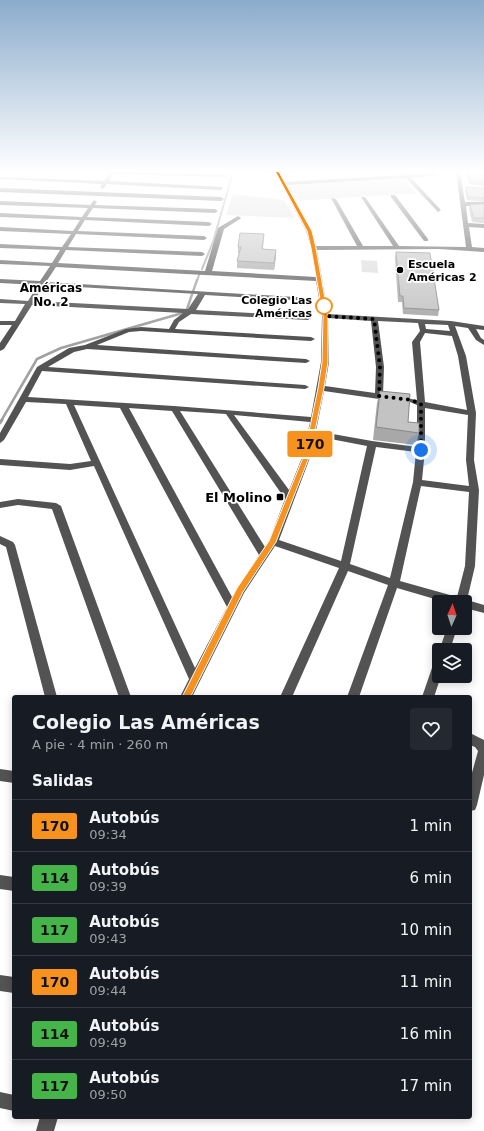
<!DOCTYPE html>
<html lang="es">
<head>
<meta charset="utf-8">
<style>
	:root { --surface:#171b24; --page:#242831; --text:#f1f3f6; --muted:#9ea1a6; --line:#363941 }
	body { margin:0; font-family:"DejaVu Sans",sans-serif; background:var(--page); color:var(--text); height:100vh; display:flex; flex-direction:column; font-size:15px; white-space:nowrap }
	* { box-sizing:border-box; margin:0 }
	p { font-size:13px; color:var(--muted) }
	.icon { flex:none; width:22px; height:22px; fill:none; stroke:currentColor; stroke-width:2; stroke-linecap:round; stroke-linejoin:round }
	.map { position:relative; flex:1; overflow:hidden }
	.sheet { position:absolute; left:12px; top:695px; width:460px; height:424px; display:flex; flex-direction:column; background:var(--surface); border-radius:4px; box-shadow:0 2px 10px #0003 }
	.sheet>* { flex:none }
	.badge { padding:0 8px; border-radius:3px; font-size:14px; line-height:26px }
	.needle { width:26px; rotate:3deg }
	.tools { position:absolute; left:432px; top:595px; display:grid; gap:8px }
	.tools a { display:grid; place-items:center; width:40px; height:40px; border-radius:4px; background:var(--surface); box-shadow:0 2px 10px #0003; font-size:20px }
	.you { position:absolute; width:20px; height:20px; margin:-10px; border:3px solid #fff; border-radius:50%; background:#1a73e8; box-shadow:0 0 0 6px #1a73e833 }
	.map>.badge { position:absolute; translate:-50% -50%; box-shadow:0 0 0 2px #fff }
	h2 { padding:0 20px; font-size:15px; line-height:36px }
	.round { display:grid; place-items:center; flex:none; width:42px; height:42px; border-radius:4px; background:var(--page) }
	.headline { display:flex; align-items:center; justify-content:space-between; height:68px; padding:0 20px }
	h1 { font-size:19px; font-weight:700; line-height:30px }
	ul { padding:0; list-style:none }
	li { display:flex; align-items:center; gap:12px; height:52px; padding:0 20px; border-top:1px solid var(--line) }
	li div { flex:1 }
	li b { display:block; font-size:15px }
	li em { font-style:normal }
	li .badge { min-width:44px; font-weight:700; text-align:center }
	.map>svg:first-child { display:block }
	.green { fill:#dadada }
	.lines { fill:none; stroke-linecap:round; stroke-linejoin:round }
	.stream-far2 { stroke:#a1a1a1; stroke-width:2 }
	.stream-far1 { stroke:#a1a1a1; stroke-width:2.5 }
	.stream { stroke:#a1a1a1; stroke-width:3 }
	.minor { fill:#535353; fill-rule:evenodd }
	.wall { fill:#a8a8a8 }
	.shaded-wall { fill:#888 }
	.building { fill:#c3c3c3; stroke:#888 }
	.line { fill:#f7921f; stroke:#fff }
	.walk { stroke:#000; stroke-width:4; stroke-dasharray:0 7.2 }
	.poi-dot { fill:#000; stroke:#fff; stroke-width:1.5 }
	.stop-dot { fill:#fff; stroke:#f7921f; stroke-width:2 }
	.labels { text-anchor:middle; stroke-width:3.5; stroke-linejoin:round; paint-order:stroke }
	.far-poi-label { font-size:11px; font-weight:bold; fill:#000; stroke:#fff; text-anchor:start }
	.far-stop-label { font-size:11px; font-weight:bold; fill:#000; stroke:#fff; text-anchor:end }
	.far-neighbourhood-label { font-size:12px; font-weight:bold; fill:#000; stroke:#fff }
	.poi-label { font-size:13px; font-weight:bold; fill:#000; stroke:#fff; text-anchor:end }
</style>
</head>
<body>
<div class="map">
<svg width="484" height="1131" viewBox="0 0 484 1131">
	<rect width="100%" height="100%" fill="#fff"/>
	<path class="green" d="M404,179L416,193L296,201L287,185Z
		M233,194L284,200L295,218L226,215Z
		M361,260L377,261L378,273L362,272Z"/>
	<g class="lines">
		<path class="stream-far2" d="M202,269L213,242L233,172
			M197,281L199,275"/>
		<path class="stream-far1" d="M1,421L37,359L61,348L186,312L197,280"/>
		<path class="stream" d="M0,423L2,420"/>
		<path class="minor" d="M111,172L226,175L228,176L226,177L114,174L109,181L223,187L221,190L107,184L103,189L100,187L102,184L0,179V177L104,181Z
			M275,172H279L285,182L403,175L402,172H406L409,175L434,174L436,175L411,178L440,209L441,210L438,212L406,178L287,185L312,231L316,246H357L331,198L336,199L363,246H393L361,197H365L399,246L466,247L456,172H460L465,202H484V206H466L468,223L484,224V228L469,227L472,247L484,248V252L439,249L317,250L328,314L451,321L484,326V330L476,329L481,338L484,340V345L476,340L468,328L455,326L466,356L476,413L474,460L479,490L475,566L467,600L484,605V613L465,608V602H445L397,588L359,697H347L388,585L348,571L292,697H280L339,568L275,546L244,593L192,697H180L189,679L94,466L70,470L0,465V459L70,464L91,461L66,404L26,402L4,440L0,443V433L37,367L69,348L85,345L126,329L141,327L169,329L174,320L183,313L32,305L4,349L0,351V343L12,325H0V321H15L25,304L0,303V299L28,301L38,285L0,283V279L40,281L50,266L0,264V260L52,263L60,250L0,248V244L62,247L71,234L0,231V227L73,231L80,220L0,217V213L82,217L88,208L0,205V201L90,205L94,200L97,202L95,205L215,209L218,211L215,213L93,208L87,217L209,222L212,224L209,226L85,220L78,231L204,236L207,238L204,240L76,234L68,247L202,252L205,254L202,256L66,250L58,263L205,271L218,228L238,216L241,218L240,219L224,229L212,271L316,277L311,248L306,231ZM56,267L316,281L322,316L321,362L311,417L174,406L28,397L42,371L305,389L309,387L305,385L48,367L74,352L87,349L306,363L310,361L306,359L97,345L129,332L141,331L311,341L315,339L311,337L175,329L179,322L191,314L308,320L311,318L308,316L196,310L205,295L310,301L313,299L312,298L46,282ZM44,285L198,294L188,309L34,301ZM328,318L371,321L376,367L375,393L325,386L329,362ZM378,321L418,323L420,331L412,342L417,400L383,394L384,367ZM425,324L448,325L450,331L426,329ZM425,333L452,336L458,356L467,410L425,402L420,342ZM324,391L379,399L410,402L417,405V447L372,441L316,431ZM74,405L120,408L227,607L195,668ZM129,408L172,411L259,555L232,597ZM425,408L468,415L466,460L469,486L422,480L425,450ZM180,411L226,414L285,499L269,541L265,547ZM234,415L310,422L303,455L289,490ZM315,436L367,446L341,561L279,540L311,455ZM376,447L416,452L413,482L390,578L350,564ZM421,486L469,492L465,566L457,597L400,581Z
			M0,188L221,197L224,199L221,201L0,192Z
			M391,195H395L428,239V241H424L391,197Z
			M18,499L56,503L61,506L131,697H119L52,509L18,505L0,508V502Z
			M0,536L13,542L15,545L57,697H45L6,547L0,544Z
			M447,628H457L450,650L439,651Z
			M439,660V676H441L434,697H422L433,665L435,662Z
			M470,733L484,740V775L477,805L475,810L470,811V780L478,751L475,747L470,745Z
			M0,769L14,771V783L0,781Z
			M0,875L14,877V891L0,889Z
			M0,975L14,977V993L0,991Z
			M0,1092L14,1095V1111L0,1108Z
			M40,1117H58L54,1131H36Z"/>
	</g>
	<path class="wall" d="M466,172H484V186L469,184L466,175Z
		M466,187L484,188V202L467,200L465,191Z
		M484,204V223L472,222L469,209L470,205Z
		M264,234L263,249L276,250V256L274,270L237,268V261L239,253H238V247Z
		M396,252L439,310L438,316L403,314L402,302H398L395,258Z
		M380,391L419,433L416,445L373,440L377,403Z"/>
	<path class="shaded-wall" d="M276,250V256L274,270V263Z"/>
	<path class="building" d="M467,172H484V182L470,181Z
		M466,187L484,188V198L468,197Z
		M484,204V218H474L470,205Z
		M240,233L264,234L262,249L276,250L274,263L237,261L241,247H238Z
		M396,252L430,253L439,310L404,308L403,296H400Z
		M380,391L410,394L408,422L419,423V433L376,427Z"/>
	<linearGradient id="sky" x2="0" y2="1"><stop stop-color="#8baccc"/><stop offset="0.52" stop-color="#fff"/><stop offset="1" stop-color="#fff" stop-opacity="0"/></linearGradient>
	<rect width="484" height="330" fill="url(#sky)"/>
	<path class="line" d="M275,171L279,172L312,231L316,248L328,316V362L324,388L310,455L276,542L243,592L189,700L186,701L182,697L237,588L269,541L304,455L318,388L322,362L323,316L311,248L307,231Z"/>
	<g class="lines">
		<path class="walk" d="M324,306L325,316L374,319L380,367L379,396L411,400L421,404V450"/>
	</g>
	<g class="poi-dot">
		<circle cx="400" cy="270" r="4"/>
		<rect x="276" y="493" width="8" height="8" rx="2"/>
	</g>
	<circle class="stop-dot" cx="324" cy="306" r="8"/>
	<g class="labels">
		<g class="far-poi-label">
			<text x="408" y="268">Escuela<tspan x="408" dy="13">Américas 2</tspan></text>
		</g>
		<g class="far-stop-label">
			<text x="312" y="304">Colegio Las<tspan x="312" dy="13">Américas</tspan></text>
		</g>
		<g class="far-neighbourhood-label">
			<text x="51" y="292">Américas<tspan x="51" dy="14">No. 2</tspan></text>
		</g>
		<g class="poi-label">
			<text x="272" y="502">El Molino</text>
		</g>
	</g>
</svg>
<div class="tools">
<a><svg class="needle" viewBox="-14 -14 28 28"><path d="M0-13l5 13h-10z" fill="#e53935"/><path d="M0 13l5-13h-10z" fill="#9ea1a6"/></svg></a>
<a><svg class="icon" aria-label="layers" viewBox="0 0 24 24"><path d="M12 4l9 5-9 5-9-5zM3 14l9 5 9-5"/></svg></a>
</div>
<div class="you" style="left:421px;top:450px"></div>
<b class="badge" style="left:310px;top:444px;background:#f7921f;color:#111">170</b>
<section class="sheet">
<div class="headline"><div><h1>Colegio Las Américas</h1><p>A pie · 4 min · 260 m</p></div><a class="round"><svg class="icon" aria-label="heart" viewBox="0 0 24 24"><path d="M12 20l-8-8c-3-5 5-10 8-4 3-6 11-1 8 4z"/></svg></a></div>
<h2>Salidas</h2>
<ul>
<li><span class="badge" style="background:#f7921f;color:#111">170</span><div><b>Autobús</b><p>09:34</p></div><em>1 min</em></li>
<li><span class="badge" style="background:#45b549;color:#111">114</span><div><b>Autobús</b><p>09:39</p></div><em>6 min</em></li>
<li><span class="badge" style="background:#45b549;color:#111">117</span><div><b>Autobús</b><p>09:43</p></div><em>10 min</em></li>
<li><span class="badge" style="background:#f7921f;color:#111">170</span><div><b>Autobús</b><p>09:44</p></div><em>11 min</em></li>
<li><span class="badge" style="background:#45b549;color:#111">114</span><div><b>Autobús</b><p>09:49</p></div><em>16 min</em></li>
<li><span class="badge" style="background:#45b549;color:#111">117</span><div><b>Autobús</b><p>09:50</p></div><em>17 min</em></li>
</ul>
</section>
</div>
</body>
</html>
